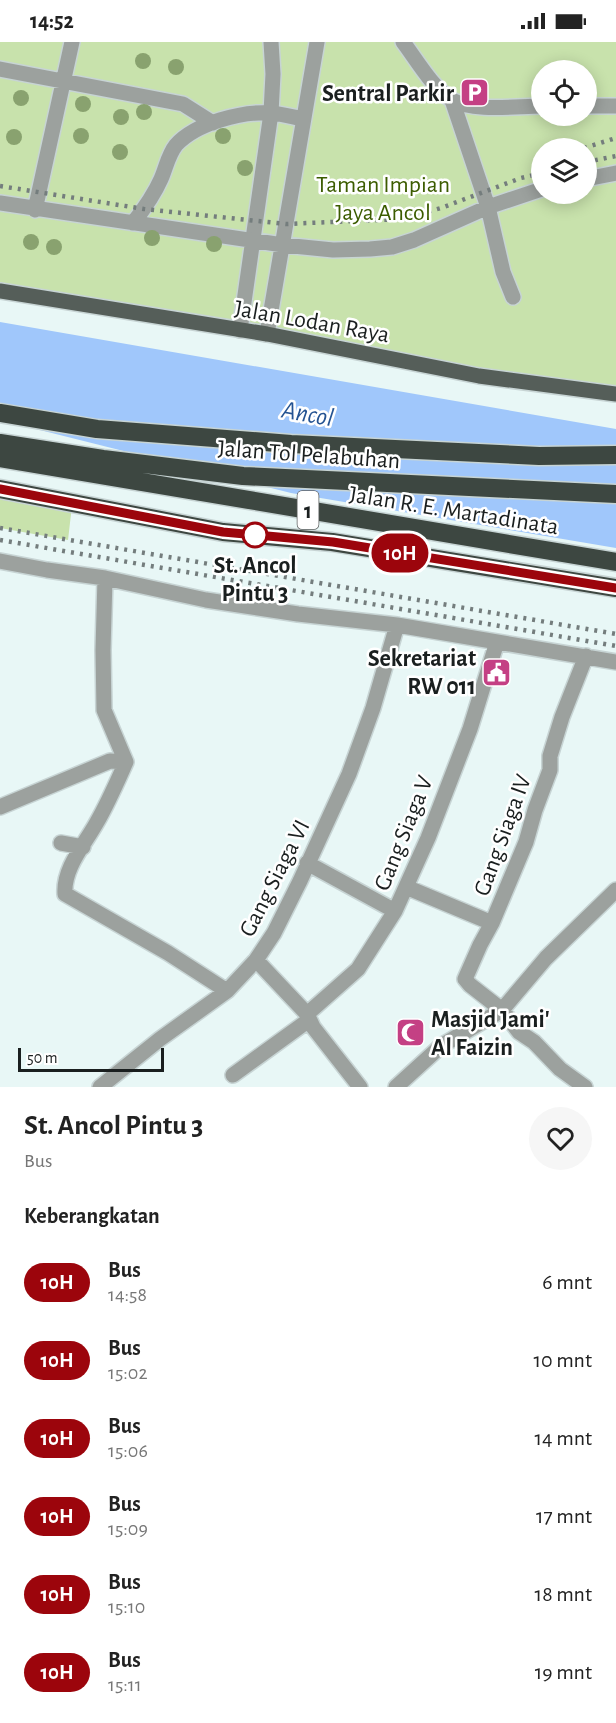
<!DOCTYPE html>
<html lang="id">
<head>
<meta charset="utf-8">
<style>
	:root { --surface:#fff; --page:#f6f6f6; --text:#222; --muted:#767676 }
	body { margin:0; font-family:"Alegreya Sans",sans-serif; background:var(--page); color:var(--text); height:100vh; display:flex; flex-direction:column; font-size:22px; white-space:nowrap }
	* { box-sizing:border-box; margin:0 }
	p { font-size:20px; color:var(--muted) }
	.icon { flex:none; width:33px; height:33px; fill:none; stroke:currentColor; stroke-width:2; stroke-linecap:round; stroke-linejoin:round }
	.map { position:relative; height:1045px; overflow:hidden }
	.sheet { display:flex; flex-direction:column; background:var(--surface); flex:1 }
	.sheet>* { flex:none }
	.badge { padding:0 12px; border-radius:20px; font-size:21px; line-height:39px }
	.controls { position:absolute; left:531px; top:18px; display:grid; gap:12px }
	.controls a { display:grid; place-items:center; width:66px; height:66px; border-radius:50%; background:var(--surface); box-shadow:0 3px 15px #0003; font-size:30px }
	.scale { position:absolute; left:18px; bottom:15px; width:146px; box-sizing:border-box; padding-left:6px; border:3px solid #1a1f1f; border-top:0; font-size:16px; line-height:21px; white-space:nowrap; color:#1a1f1f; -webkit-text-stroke:4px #fff; paint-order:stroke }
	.map>.badge { position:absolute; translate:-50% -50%; box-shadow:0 0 0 3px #fff }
	h2 { padding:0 24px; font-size:22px; line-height:54px }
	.round { display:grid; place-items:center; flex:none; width:63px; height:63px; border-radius:32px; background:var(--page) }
	.summary { display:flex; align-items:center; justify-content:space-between; height:102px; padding:0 24px }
	h1 { font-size:28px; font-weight:700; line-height:45px }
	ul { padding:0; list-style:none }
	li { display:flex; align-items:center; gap:18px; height:78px; padding:0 24px }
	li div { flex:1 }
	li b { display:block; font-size:22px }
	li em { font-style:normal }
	li .badge { min-width:66px; font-weight:700; text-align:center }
	.status { display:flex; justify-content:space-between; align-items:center; height:42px; padding:0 30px; background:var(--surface); direction:ltr }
	.status svg { height:16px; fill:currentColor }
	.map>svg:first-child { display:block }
	.green { fill:#c8e2ac; fill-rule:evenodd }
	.water { fill:#a0c7fb }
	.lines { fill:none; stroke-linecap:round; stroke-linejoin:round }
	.minor-casing { stroke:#c7d4d4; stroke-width:18 }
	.major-casing { stroke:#c7d4d4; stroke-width:18 }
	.highway-casing { stroke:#c7d4d4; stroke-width:21 }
	.minor { stroke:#9ca19e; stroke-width:15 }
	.major { stroke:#555e59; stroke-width:15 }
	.highway { stroke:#3d4741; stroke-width:18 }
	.rail { stroke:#747d7d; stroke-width:4.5; stroke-dasharray:3 6; stroke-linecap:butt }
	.tree { fill:#89a26f }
	.line-casing { stroke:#fff; stroke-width:14 }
	.line { stroke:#9c050c; stroke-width:9 }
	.stop-dot { fill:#fff; stroke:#9c050c; stroke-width:3 }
	.labels { text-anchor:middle; stroke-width:5; stroke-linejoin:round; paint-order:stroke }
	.shield { fill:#fff; stroke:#5f6262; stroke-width:1.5 }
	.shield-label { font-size:22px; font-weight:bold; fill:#1a1f1f }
	.poi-label { font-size:24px; font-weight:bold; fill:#1a1f1f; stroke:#fff; text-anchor:end }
	.park-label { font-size:24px; fill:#3c5c00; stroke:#fff }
	.street-label { font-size:24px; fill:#1a1f1f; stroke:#fff }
	.stop-label { font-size:24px; font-weight:bold; fill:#1a1f1f; stroke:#fff }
	.water-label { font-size:26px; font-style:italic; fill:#245392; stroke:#fff }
</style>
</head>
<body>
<div class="status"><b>14:52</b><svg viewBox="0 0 49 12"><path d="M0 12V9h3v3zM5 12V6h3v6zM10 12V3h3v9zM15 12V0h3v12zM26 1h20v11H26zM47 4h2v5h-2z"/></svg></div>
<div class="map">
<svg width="616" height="1045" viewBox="0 0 616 1045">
	<rect width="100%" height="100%" fill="#e8f7f6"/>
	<path class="green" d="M0,0H616V352L0,248ZM542,28H586V74H542ZM542,106H586V152H542Z
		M0,442L73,455L68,498L0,486Z"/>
	<path class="water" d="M0,280L616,387V506L291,451L0,378Z"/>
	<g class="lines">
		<defs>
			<path id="minor" d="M403,0C416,17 434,48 452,58C474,70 516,64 542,64
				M0,27L183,62L213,81
				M452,58L488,165L503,230L513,255
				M586,64H616
				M586,137L616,131
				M0,161L283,203L333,208L370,207L392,205L414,198L488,165L542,147
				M35,168L72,0
				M133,181C144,167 154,153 161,137C166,126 168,113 176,103C196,81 242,69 271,71C282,72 293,75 303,77
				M240,288L271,71L273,32L271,0
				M267,292L317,0
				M0,519L47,528L105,536L206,558L298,572L397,583L616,620
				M105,536L103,608L104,668L126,720C117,740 108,761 97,780C85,802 63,826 65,852L168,911L227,949
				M0,765L110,719L126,720
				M61,801L83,805
				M307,821L395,869
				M406,845L492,881
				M256,918L307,972L313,985L360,1045
				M307,972L358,927L395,869L428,796L470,687L497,600
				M233,1033L309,978
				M100,1045L160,997L227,949L256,918L274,891L300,839L349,732L373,666L397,583
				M396,1045L441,1004L502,968L546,916L616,848
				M585,1045L560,1027L534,1000L519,990L502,968L470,943L465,937L480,903L492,881L526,800L535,768L550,728V714L562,675L586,614"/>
			<path id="major" d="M0,249L267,292L479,334L616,352"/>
			<path id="highway" d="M0,371L97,387L291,402L539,414L616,413
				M0,401L103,417L243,434L616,452
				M0,416L616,520
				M0,447L223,490L332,500L616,546"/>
		</defs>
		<use href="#minor" class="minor-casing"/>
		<use href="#major" class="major-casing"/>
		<use href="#highway" class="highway-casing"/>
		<use href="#minor" class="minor"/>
		<use href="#major" class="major"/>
		<use href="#highway" class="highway"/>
		<path class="rail" d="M584,106L616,96
			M586,120L616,114
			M0,144L144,167L286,182L402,177L441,166L521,136L542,131
			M0,486L616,592
			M0,498L616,604"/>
	</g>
	<g class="tree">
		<circle cx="143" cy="19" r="8"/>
		<circle cx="176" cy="25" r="8"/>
		<circle cx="21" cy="56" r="8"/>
		<circle cx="83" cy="62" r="8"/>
		<circle cx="144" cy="70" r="8"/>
		<circle cx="121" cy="75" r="8"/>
		<circle cx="81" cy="94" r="8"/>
		<circle cx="223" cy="94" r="8"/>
		<circle cx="14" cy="95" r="8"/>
		<circle cx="120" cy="110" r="8"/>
		<circle cx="245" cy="126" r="8"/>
		<circle cx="152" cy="196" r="8"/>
		<circle cx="31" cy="200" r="8"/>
		<circle cx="214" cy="202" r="8"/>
		<circle cx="54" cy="205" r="8"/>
	</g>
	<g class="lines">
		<defs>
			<path id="line" d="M0,447L223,490L333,500L616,546"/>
		</defs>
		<use href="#line" class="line-casing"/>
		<use href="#line" class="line"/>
	</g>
	<defs>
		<symbol id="parking-square" viewBox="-11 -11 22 22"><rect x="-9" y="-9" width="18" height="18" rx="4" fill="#c44084" stroke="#fff"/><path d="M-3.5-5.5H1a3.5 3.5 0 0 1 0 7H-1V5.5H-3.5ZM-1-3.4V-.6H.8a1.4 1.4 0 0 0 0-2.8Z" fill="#fff"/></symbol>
		<symbol id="civic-square" viewBox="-11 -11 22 22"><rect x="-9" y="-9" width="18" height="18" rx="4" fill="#c44084" stroke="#fff"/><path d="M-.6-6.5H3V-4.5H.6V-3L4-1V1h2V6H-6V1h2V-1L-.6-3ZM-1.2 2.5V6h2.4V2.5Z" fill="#fff"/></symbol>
		<symbol id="mosque-square" viewBox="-11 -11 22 22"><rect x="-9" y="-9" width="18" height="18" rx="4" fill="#c44084" stroke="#fff"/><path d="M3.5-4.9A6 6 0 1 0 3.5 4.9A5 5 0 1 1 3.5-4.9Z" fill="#fff"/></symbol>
	</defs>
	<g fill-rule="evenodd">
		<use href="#parking-square" x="458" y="34" width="33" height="33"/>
		<use href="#civic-square" x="480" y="614" width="33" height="33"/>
		<use href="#mosque-square" x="394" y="974" width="33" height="33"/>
	</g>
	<circle class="stop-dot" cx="255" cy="493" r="12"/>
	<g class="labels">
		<rect class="shield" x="297.5" y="449" width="21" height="38" rx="4.5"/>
		<g class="shield-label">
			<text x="308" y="476">1</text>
		</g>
		<g class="poi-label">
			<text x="454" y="59">Sentral Parkir</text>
			<text x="476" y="624">Sekretariat<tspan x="476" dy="28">RW 011</tspan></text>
			<text x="431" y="985" text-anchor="start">Masjid Jami'<tspan x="431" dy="28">Al Faizin</tspan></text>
		</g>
		<g class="park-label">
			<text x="383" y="150">Taman Impian<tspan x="383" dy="28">Jaya Ancol</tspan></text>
		</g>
		<g class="street-label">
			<text transform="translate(312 279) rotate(10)" y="8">Jalan Lodan Raya</text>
			<text transform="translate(309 412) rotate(4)" y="8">Jalan Tol Pelabuhan</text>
			<text transform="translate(454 468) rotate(9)" y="8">Jalan R. E. Martadinata</text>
			<text transform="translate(403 791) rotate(-68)" y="8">Gang Siaga V</text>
			<text transform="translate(502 793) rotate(-70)" y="8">Gang Siaga IV</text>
			<text transform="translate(274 836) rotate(-63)" y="8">Gang Siaga VI</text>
		</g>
		<g class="stop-label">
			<text x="255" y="531">St. Ancol<tspan x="255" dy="28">Pintu 3</tspan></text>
		</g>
		<g class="water-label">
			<text transform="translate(308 371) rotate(10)" y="9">Ancol</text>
		</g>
	</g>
</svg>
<div class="controls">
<a><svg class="icon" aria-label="locate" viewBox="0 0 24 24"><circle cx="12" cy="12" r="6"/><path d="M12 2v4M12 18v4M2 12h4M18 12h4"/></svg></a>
<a><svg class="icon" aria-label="layers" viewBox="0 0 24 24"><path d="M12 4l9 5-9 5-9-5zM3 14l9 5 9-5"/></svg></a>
</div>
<div class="scale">50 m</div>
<b class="badge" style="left:400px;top:511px;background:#9c050c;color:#fff">10H</b>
</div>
<section class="sheet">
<div class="summary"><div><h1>St. Ancol Pintu 3</h1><p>Bus</p></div><a class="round"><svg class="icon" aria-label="heart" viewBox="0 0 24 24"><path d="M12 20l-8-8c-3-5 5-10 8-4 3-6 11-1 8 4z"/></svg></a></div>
<h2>Keberangkatan</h2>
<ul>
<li><span class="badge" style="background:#9c050c;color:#fff">10H</span><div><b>Bus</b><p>14:58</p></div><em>6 mnt</em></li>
<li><span class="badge" style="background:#9c050c;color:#fff">10H</span><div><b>Bus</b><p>15:02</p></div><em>10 mnt</em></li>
<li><span class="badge" style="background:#9c050c;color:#fff">10H</span><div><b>Bus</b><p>15:06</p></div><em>14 mnt</em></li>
<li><span class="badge" style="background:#9c050c;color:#fff">10H</span><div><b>Bus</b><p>15:09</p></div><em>17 mnt</em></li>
<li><span class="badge" style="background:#9c050c;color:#fff">10H</span><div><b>Bus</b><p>15:10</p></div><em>18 mnt</em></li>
<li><span class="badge" style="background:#9c050c;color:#fff">10H</span><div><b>Bus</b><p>15:11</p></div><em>19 mnt</em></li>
</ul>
</section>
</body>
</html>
